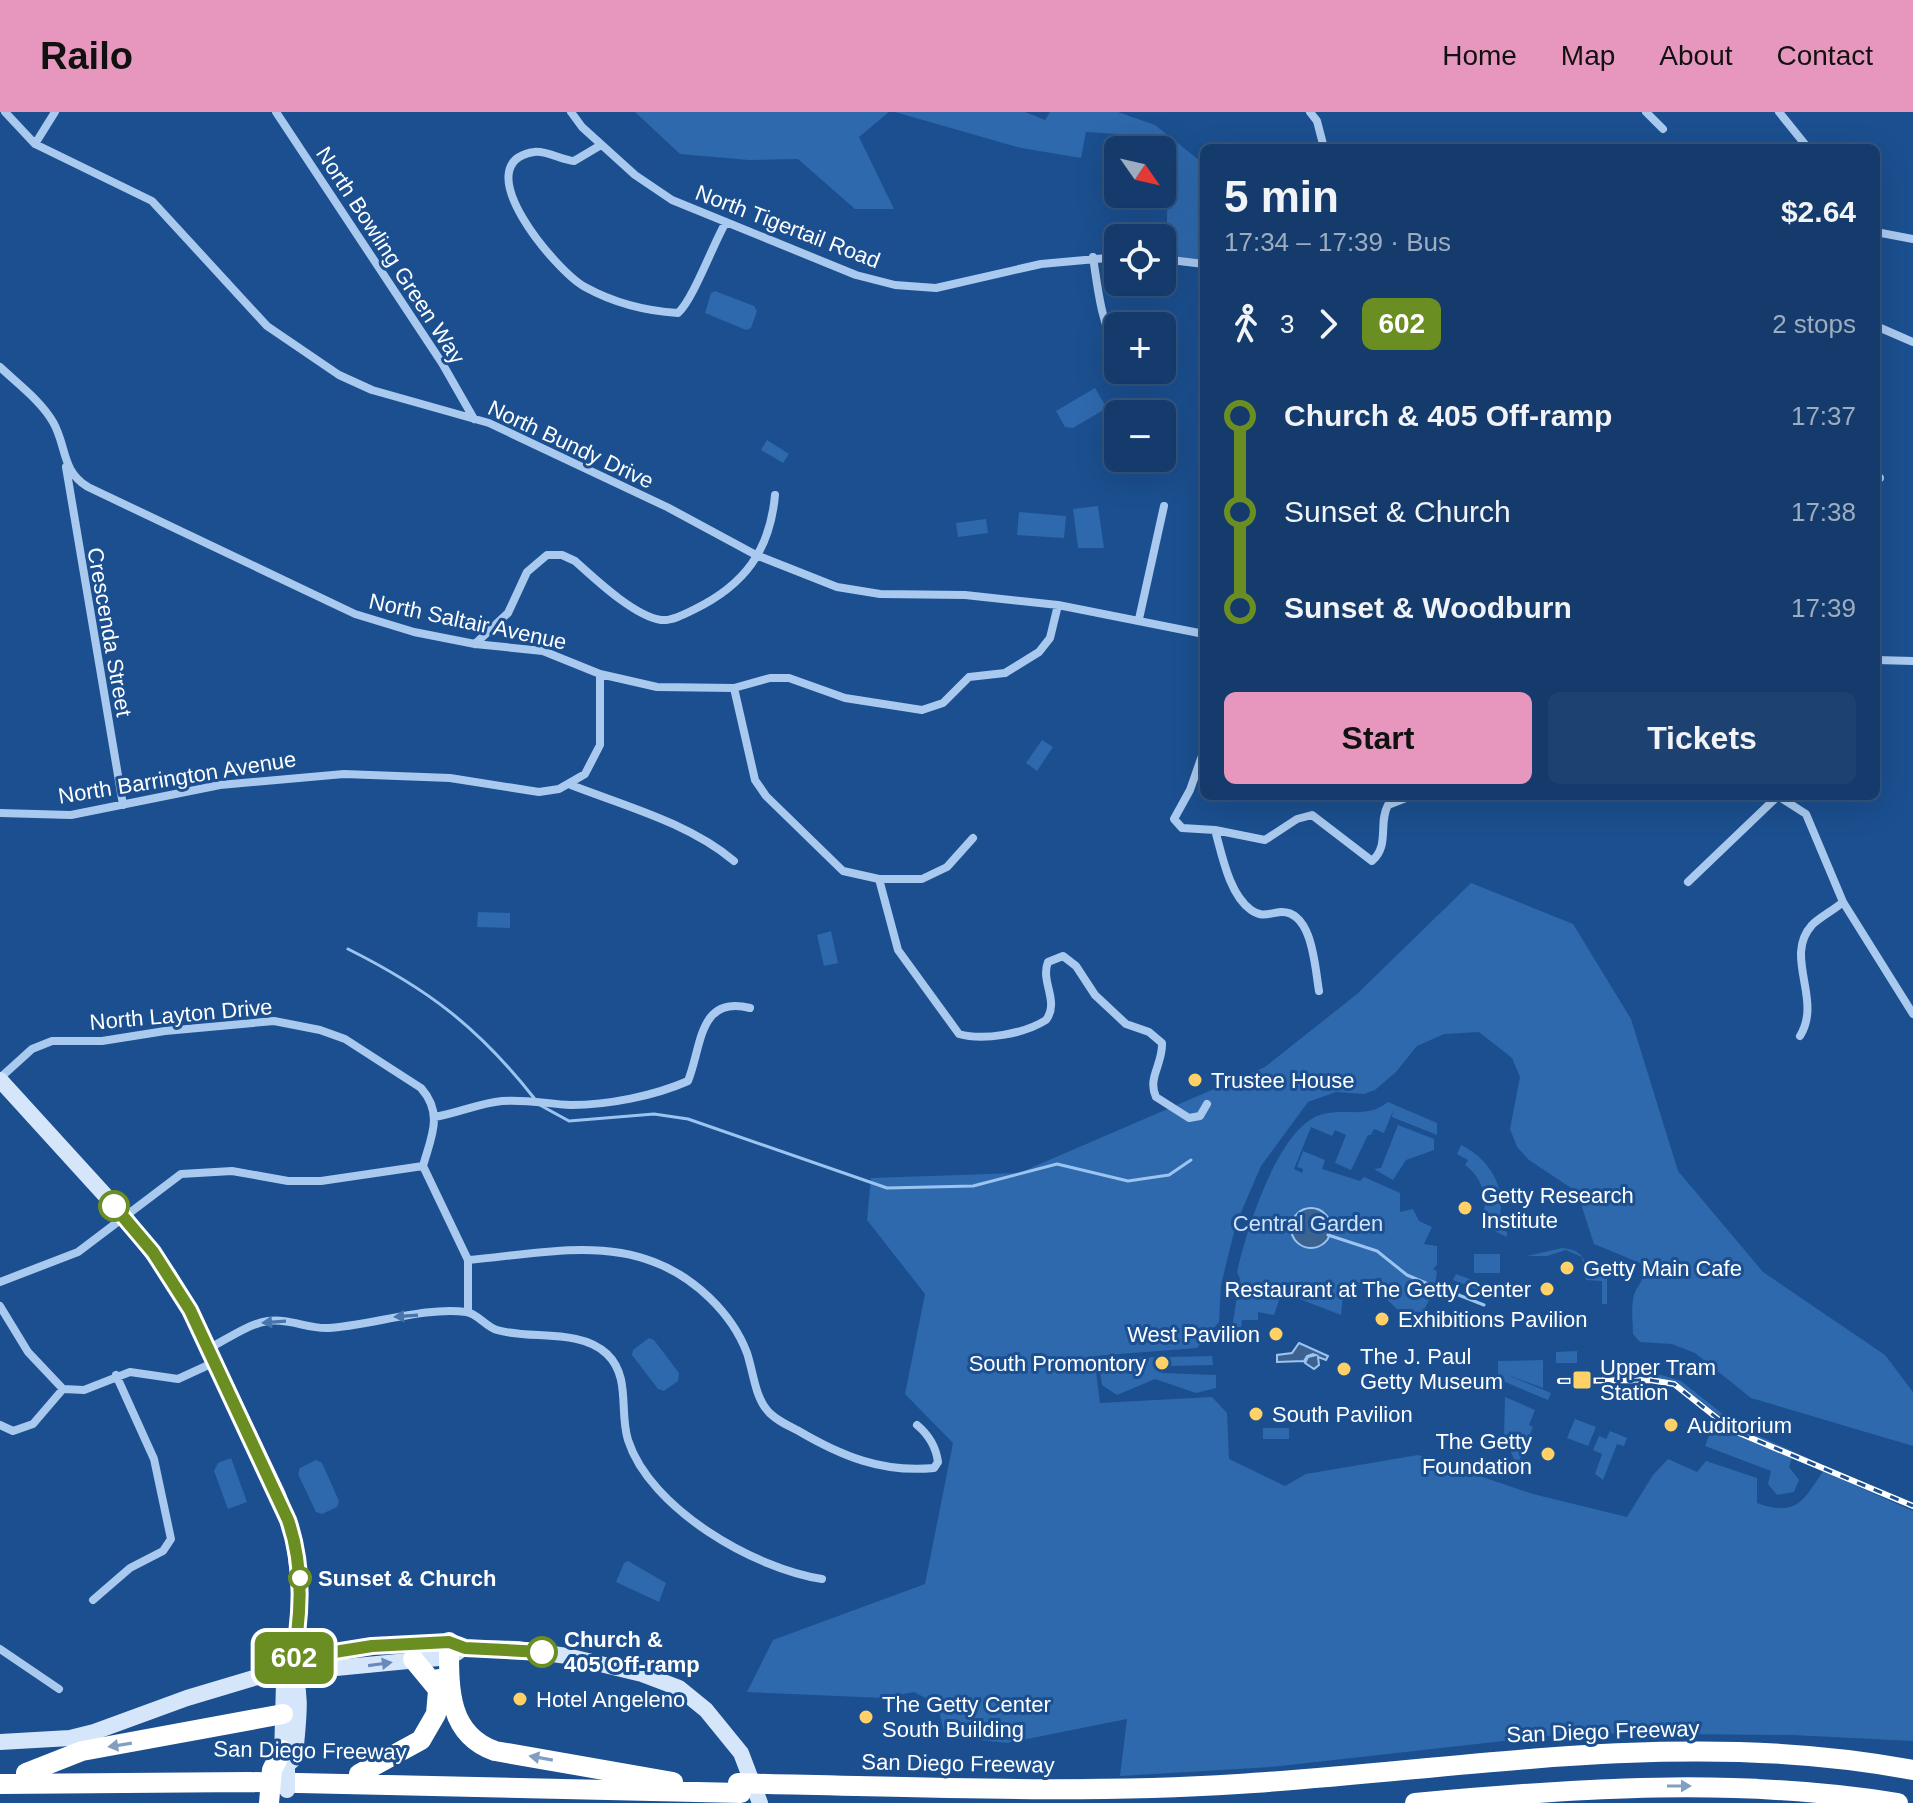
<!DOCTYPE html>
<html lang="en">
<head>
<meta charset="utf-8">
<style>
	:root { --surface:#143b6b; --page:#1d4271; --text:#f1f3f6; --muted:#9dadc1; --line:#33557e; --accent:#e797bd }
	body { margin:0; font-family:Arial,sans-serif; background:var(--page); color:var(--text); height:100vh; display:flex; flex-direction:column; font-size:30px; white-space:nowrap }
	* { box-sizing:border-box; margin:0 }
	p { font-size:26px; color:var(--muted) }
	.icon { flex:none; width:44px; height:44px; fill:none; stroke:currentColor; stroke-width:2; stroke-linecap:round; stroke-linejoin:round }
	.map { position:relative; flex:1; overflow:hidden }
	.side { position:absolute; left:1200px; top:32px; width:680px; height:656px; display:flex; flex-direction:column; background:var(--surface); border-radius:12px; box-shadow:0 8px 32px #0002,0 0 0 2px var(--line) }
	.side>* { flex:none }
	.badge { padding:0 16px; border-radius:12px; font-size:28px; line-height:52px }
	.needle { width:52px; rotate:124deg }
	.controls { position:absolute; left:1104px; top:24px; display:grid; gap:16px }
	.controls a { display:grid; place-items:center; width:72px; height:72px; border-radius:12px; background:var(--surface); box-shadow:0 8px 32px #0002,0 0 0 2px var(--line); font-size:40px }
	.map>.badge { position:absolute; translate:-50% -50%; box-shadow:0 0 0 4px #fff }
	.legs { display:flex; align-items:center; gap:12px; height:88px; padding:0 24px; font-size:26px }
	.legs p { margin-inline-start:auto }
	.summary { display:flex; align-items:center; justify-content:space-between; height:136px; padding:0 24px }
	h1 { font-size:44px; font-weight:800; line-height:60px }
	.button { display:flex; gap:16px; margin-top:auto; padding:16px 24px }
	.button a { flex:1; height:92px; border-radius:12px; background:var(--accent); color:#111; font-size:32px; font-weight:800; line-height:92px; text-align:center }
	.button a+a { background:var(--page); color:var(--text) }
	ul { padding:0 24px; list-style:none }
	li { display:flex; align-items:center; gap:28px; height:96px; font-size:30px }
	li i { display:grid; place-items:center; width:12px; height:100%; margin:0 10px; background:currentColor }
	li i::after { content:''; width:20px; height:20px; margin:-10px; border:6px solid; border-radius:50%; background:var(--surface) }
	li p { margin-inline-start:auto }
	li:first-child i { background:linear-gradient(#0000 50%,currentColor 0) }
	li:last-child i { background:linear-gradient(currentColor 50%,#0000 0) }
	header { display:flex; align-items:center; gap:48px; box-sizing:border-box; height:112px; padding:0 40px; background:var(--accent); color:#111 }
	header strong { font-size:38px }
	nav { display:flex; gap:44px; margin-inline-start:auto; font-size:28px }
	.map>svg:first-child { display:block }
	.green { fill:#2e69ad }
	.water { fill:#3c6290; stroke:#9cc4f0; stroke-width:2 }
	.lines { fill:none; stroke-linecap:round; stroke-linejoin:round }
	.stream { stroke:#9cc4f0; stroke-width:3 }
	.street { stroke:#a9c9ee; stroke-width:8 }
	.secondary { stroke:#d6e6fa; stroke-width:16 }
	.highway { stroke:#fff; stroke-width:20 }
	.rail-casing { stroke:#fff; stroke-width:6 }
	.rail { stroke:#1b4f8f; stroke-width:3; stroke-dasharray:9; stroke-linecap:butt }
	.secondary-bridge { stroke:#d6e6fa; stroke-width:16 }
	.highway-bridge { stroke:#fff; stroke-width:20 }
	.oneway { fill:#4674ac }
	.oneway2 { fill:#668bba }
	.oneway3 { fill:#829ec1 }
	.line-1-casing { stroke:#fff; stroke-width:18 }
	.line-1 { stroke:#6b8e23; stroke-width:12 }
	.poi-dot { fill:#ffd166; stroke:#1b4f8f; stroke-width:3 }
	.stop-1-dot { fill:#fff; stroke:#6b8e23; stroke-width:4 }
	.labels { text-anchor:middle; stroke-width:6; stroke-linejoin:round; paint-order:stroke }
	.street-label { font-size:22px; fill:#fff; stroke:#1b4f8f }
	.poi-label { font-size:22px; fill:#fff; stroke:#1b4f8f; text-anchor:start }
	.park-label { font-size:22px; fill:#cfe3fa; stroke:#1b4f8f }
	.stop-label { font-size:22px; font-weight:bold; fill:#fff; stroke:#1b4f8f; text-anchor:start }
</style>
</head>
<body>
<header>
<strong>Railo</strong>
<nav><a>Home</a><a>Map</a><a>About</a><a>Contact</a></nav>
</header>
<div class="map">
<svg width="1913" height="1691" viewBox="0 0 1913 1691">
	<rect width="100%" height="100%" fill="#1b4f8f"/>
	<path class="green" d="M635,0H889L859,25L894,97H855L798,47L749,48L680,42Z
		M895,0H1025L1045,8L1050,0H1118L1155,13L1204,52L1203,152L1166,148L1168,67L1162,54V38H1155L1148,24L1086,20L1081,46L1021,36Z
		M715,179L754,194L757,199L751,216L746,218L705,201L711,181Z
		M1095,276L1107,296L1073,316L1065,315L1056,299Z
		M767,328L789,342L783,351L761,338Z
		M1098,394L1104,436H1078L1073,397Z
		M1019,400L1066,404L1064,426L1017,423Z
		M986,407L988,421L958,425L956,411Z
		M1042,628L1053,635L1037,659L1026,651Z
		M1471,771L1573,812L1631,907L1678,1059L1763,1160L1885,1243L1913,1280V1334L1751,1286L1695,1241L1672,1232L1640,1230L1633,1222C1633,1211 1631,1199 1633,1188C1635,1171 1649,1170 1640,1151L1594,1132L1577,1080L1529,1048L1517,1035L1510,1017L1520,965L1512,946L1479,920L1444,922L1417,934L1396,960L1375,978L1364,982L1336,980L1308,990L1261,1054L1236,1112L1221,1173L1219,1210L1197,1236L1094,1244L1100,1291L1212,1285L1227,1301L1229,1347L1285,1374L1306,1362L1418,1343L1533,1382L1627,1405L1653,1363L1668,1347L1697,1360L1706,1349L1757,1366V1391C1796,1405 1803,1390 1823,1359L1913,1399V1629L1792,1623L1574,1621L1271,1655L1120,1664L1127,1607L1007,1631L945,1624L939,1599L933,1590L914,1580L884,1586L747,1580L773,1528L925,1472L953,1331L905,1282L925,1182L867,1108L871,1066L1019,1061L1265,955L1357,882Z
		M478,800L510,801V816L477,815Z
		M831,819L838,851L824,854L817,823Z
		M1388,990L1437,1011V1023L1392,1005L1393,999L1384,1021L1374,1017L1371,1023H1368L1351,1058L1335,1051L1346,1023L1335,1018L1332,1024L1311,1015L1294,1057L1302,1061L1303,1057L1297,1055L1303,1039L1325,1048L1322,1057L1360,1069L1364,1065L1400,1081V1100L1413,1097L1419,1109L1432,1115L1424,1132L1437,1134V1153L1433,1157L1437,1159L1435,1176L1423,1200L1399,1199L1372,1173L1363,1171L1343,1183L1341,1203L1284,1181L1281,1182L1274,1203L1258,1200V1208H1242L1241,1215H1232L1240,1167L1237,1160C1246,1120 1278,1013 1323,1002C1347,996 1366,1007 1388,990Z
		M1398,1013L1434,1027V1038L1406,1048L1393,1068L1374,1057L1381,1056Z
		M1461,1033C1492,1048 1508,1079 1498,1112L1493,1114L1507,1120V1125L1480,1112C1490,1090 1484,1067 1465,1053L1468,1048L1457,1042Z
		M1562,1136C1582,1138 1586,1146 1588,1164L1607,1165V1192H1602V1169L1586,1168L1582,1145L1566,1138L1547,1144H1527Z
		M1474,1142H1500V1161H1474Z
		M1456,1162L1491,1175L1488,1182L1453,1168Z
		M649,1226L654,1228L679,1261L678,1269L664,1279L658,1277L632,1243L633,1238Z
		M1577,1239V1251H1556V1240Z
		M1212,1244L1213,1253L1169,1254V1245Z
		M1157,1245V1257L1163,1261L1216,1263V1276L1196,1281L1155,1267L1117,1283L1102,1273L1100,1260L1106,1246Z
		M1543,1248V1276L1505,1262L1551,1281L1548,1288L1498,1267V1249Z
		M1602,1263H1661L1681,1269L1739,1315L1817,1350L1737,1317L1673,1268L1602,1266Z
		M1505,1285L1535,1298L1529,1313L1533,1315L1517,1354L1504,1324Z
		M1575,1307L1596,1315L1588,1334L1567,1326Z
		M1714,1310L1734,1322L1792,1346L1789,1355L1799,1368L1794,1380L1777,1383L1768,1372L1771,1359L1705,1334Z
		M1263,1316H1289V1327H1263Z
		M1610,1319L1627,1326L1624,1334L1617,1332L1603,1368L1595,1362L1602,1342L1593,1338L1599,1324L1606,1327Z
		M231,1346L247,1390L228,1397L214,1359L218,1351Z
		M316,1348L322,1351L339,1389L337,1395L322,1402L316,1400L298,1362L300,1356Z
		M628,1449L666,1471L659,1490L616,1470L624,1451Z"/>
	<path class="water" d="M1291 1116a20 20 0 1 1 40 0a20 20 0 1 1-40 0Z
		M1299,1231L1328,1244L1326,1248L1318,1245L1319,1253L1314,1257L1305,1251L1308,1245L1316,1243L1313,1242L1307,1244L1304,1249L1277,1250V1243L1292,1241Z"/>
	<g class="lines">
		<path class="stream" d="M348,837C428,877 478,915 534,986
			M538,992L569,1009L654,1002L688,1007L887,1076L973,1074L1057,1052L1128,1069L1169,1063L1191,1048
			M1328,1123L1377,1139L1407,1163L1435,1175
			M1446,1178L1484,1193"/>
		<path class="street" d="M5,0L35,32L152,89L267,214L339,263L372,278L489,311L667,395L756,443L837,475L880,482L965,483L1058,493L1204,522
			M276,0L442,251L474,307
			M571,0L582,15L635,63L672,88L856,163L895,173L936,176L1041,152L1118,145
			M1310,0L1317,9L1324,36
			M1646,0L1663,17
			M1779,0L1808,36
			M35,32L55,0
			M601,33L574,49C562,48 545,38 534,40C464,51 557,160 585,175C614,191 646,199 678,201C693,188 713,132 726,110
			M1876,120L1913,127
			M1093,145C1098,178 1101,211 1118,240
			M1162,147L1204,152
			M1876,214L1913,230
			M0,255C18,272 41,289 53,310C67,334 61,359 88,375L355,502L414,520L475,532L543,539L600,562L657,575L734,576L770,566H789L845,586L922,598L943,591L969,565L1005,561L1039,540L1050,526L1058,493
			M66,355L123,693
			M1876,366H1880
			M1139,507L1164,394
			M475,532L508,501L527,460L547,443H562L575,449C595,467 634,504 661,508C672,509 685,502 695,497C744,473 770,439 775,383
			M1876,548L1913,549
			M734,576L755,668L766,684L843,759L879,767H922L947,755L973,726
			M1204,638L1190,678L1174,707L1182,716L1215,718C1222,743 1229,782 1251,798C1262,806 1269,801 1281,800C1313,799 1315,857 1319,879
			M571,673C625,694 689,711 734,749
			M1778,684L1806,702L1843,790L1913,902
			M0,701L71,703L220,673L344,662L450,666L539,680L559,677L585,662L600,633V562
			M1215,718L1265,728L1297,707L1312,703L1372,749C1390,734 1378,711 1388,693L1406,686
			M879,767L898,838L959,922C983,929 1024,922 1046,908C1060,889 1040,870 1048,850L1063,844L1076,854L1095,883L1126,912L1149,920L1162,931C1163,952 1147,966 1156,985L1189,1006L1200,1004L1207,992
			M1688,770L1778,684
			M1800,924C1823,887 1783,845 1812,813C1820,805 1834,798 1843,790
			M0,966L32,937L52,929H102L165,919L274,909L320,918L345,927L421,976C444,1002 431,1025 423,1054
			M435,1005C458,1001 480,991 502,989C526,987 548,992 571,993C608,993 654,984 688,969C702,935 698,883 750,896
			M423,1054L468,1148V1200
			M468,1148C528,1143 597,1127 654,1150C694,1165 732,1201 747,1241C753,1259 755,1284 767,1298C774,1307 787,1313 797,1318C841,1344 882,1361 934,1356L938,1350C936,1335 929,1323 917,1313
			M0,1170L78,1140L181,1062L232,1059L288,1069H321L423,1054
			M0,1194L28,1240L63,1277L84,1278L130,1260L178,1267L215,1250
			M208,1237C227,1227 248,1212 268,1209C289,1206 308,1217 328,1216C368,1214 427,1194 466,1200C477,1201 486,1215 497,1218C530,1228 580,1216 607,1242C631,1265 619,1300 628,1328C650,1397 755,1457 822,1467
			M0,1313L13,1319L33,1312L63,1277
			M93,1488L130,1456L163,1439L171,1427L154,1347L116,1263
			M0,1537L59,1577"/>
		<path class="secondary" d="M0,968L124,1104L169,1163L190,1198L278,1383L293,1423L300,1477L297,1528L291,1558L284,1571L282,1645L287,1653L295,1646C296,1622 305,1578 291,1558
			M291,1558L322,1542L372,1534L449,1530L465,1536L517,1537L567,1544L642,1562L679,1576L706,1598L741,1641L760,1691
			M0,1630L70,1626L94,1620L187,1586L264,1563L449,1545L458,1540"/>
		<path class="highway" d="M449,1530C449,1575 447,1622 495,1639L673,1670
			M413,1547L437,1576
			M26,1661L82,1639L283,1602
			M359,1662L421,1628L436,1602L439,1567
			M0,1672L249,1670L741,1681
			M767,1672C924,1675 1082,1682 1238,1672C1464,1658 1687,1615 1913,1658
			M1415,1691C1577,1676 1737,1665 1898,1691"/>
		<defs>
			<path id="rail" d="M1560,1269L1650,1268L1674,1272L1732,1318L1913,1394"/>
		</defs>
		<use href="#rail" class="rail-casing"/>
		<use href="#rail" class="rail"/>
		<path class="secondary-bridge" d="M287,1653V1678"/>
		<path class="highway-bridge" d="M738,1671L767,1672
			M269,1691L272,1658L282,1638"/>
	</g>
	<defs><path id="oneway-solid" d="M-6-.8H1V-3.2L6.5 0L1 3.2V.8H-6Z" transform="scale(2)"/></defs>
	<g class="oneway">
		<use href="#oneway-solid" transform="translate(406 1204) rotate(176)"/>
		<use href="#oneway-solid" transform="translate(274 1210) rotate(176)"/>
	</g>
	<use class="oneway2" href="#oneway-solid" transform="translate(380 1552) rotate(-8)"/>
	<g class="oneway3">
		<use href="#oneway-solid" transform="translate(120 1633) rotate(171)"/>
		<use href="#oneway-solid" transform="translate(541 1646) rotate(-170)"/>
		<use href="#oneway-solid" transform="translate(1679 1674)"/>
	</g>
	<g class="lines">
		<defs>
			<path id="line-1" d="M114,1094L153,1140L190,1198L288,1408C305,1457 301,1509 291,1558L322,1542L372,1534L449,1530L465,1536L542,1540"/>
		</defs>
		<use href="#line-1" class="line-1-casing"/>
		<use href="#line-1" class="line-1"/>
	</g>
	<g class="poi-dot">
		<circle cx="1195" cy="968" r="8"/>
		<circle cx="1465" cy="1096" r="8"/>
		<circle cx="1567" cy="1156" r="8"/>
		<circle cx="1547" cy="1177" r="8"/>
		<circle cx="1382" cy="1207" r="8"/>
		<circle cx="1276" cy="1222" r="8"/>
		<circle cx="1162" cy="1251" r="8"/>
		<circle cx="1344" cy="1257" r="8"/>
		<rect x="1572" y="1258" width="20" height="20" rx="4"/>
		<circle cx="1256" cy="1302" r="8"/>
		<circle cx="1671" cy="1313" r="8"/>
		<circle cx="1548" cy="1342" r="8"/>
		<circle cx="520" cy="1587" r="8"/>
		<circle cx="866" cy="1605" r="8"/>
	</g>
	<g class="stop-1-dot">
		<circle cx="114" cy="1094" r="14"/>
		<circle cx="300" cy="1466" r="10"/>
		<circle cx="542" cy="1540" r="14"/>
	</g>
	<g class="labels">
		<g class="street-label">
			<text transform="translate(788 114) rotate(21)" y="8">North Tigertail Road</text>
			<text transform="translate(391 143) rotate(57)" y="8">North Bowling Green Way</text>
			<text transform="translate(571 332) rotate(25)" y="8">North Bundy Drive</text>
			<text transform="translate(468 509) rotate(12)" y="8">North Saltair Avenue</text>
			<text transform="translate(110 520) rotate(80)" y="8">Crescenda Street</text>
			<text transform="translate(177 665) rotate(-9)" y="8">North Barrington Avenue</text>
			<text transform="translate(181 902) rotate(-5)" y="8">North Layton Drive</text>
			<text transform="translate(1603 1619) rotate(-2)" y="8">San Diego Freeway</text>
			<text transform="translate(310 1638) rotate(1)" y="8">San Diego Freeway</text>
			<text transform="translate(958 1651) rotate(1)" y="8">San Diego Freeway</text>
		</g>
		<g class="poi-label">
			<text x="1211" y="976">Trustee House</text>
			<text x="1481" y="1091">Getty Research<tspan x="1481" dy="25">Institute</tspan></text>
			<text x="1583" y="1164">Getty Main Cafe</text>
			<text x="1531" y="1185" text-anchor="end">Restaurant at The Getty Center</text>
			<text x="1398" y="1215">Exhibitions Pavilion</text>
			<text x="1260" y="1230" text-anchor="end">West Pavilion</text>
			<text x="1360" y="1252">The J. Paul<tspan x="1360" dy="25">Getty Museum</tspan></text>
			<text x="1146" y="1259" text-anchor="end">South Promontory</text>
			<text x="1600" y="1263">Upper Tram<tspan x="1600" dy="25">Station</tspan></text>
			<text x="1272" y="1310">South Pavilion</text>
			<text x="1687" y="1321">Auditorium</text>
			<text x="1532" y="1337" text-anchor="end">The Getty<tspan x="1532" dy="25">Foundation</tspan></text>
			<text x="536" y="1595">Hotel Angeleno</text>
			<text x="882" y="1600">The Getty Center<tspan x="882" dy="25">South Building</tspan></text>
		</g>
		<g class="park-label">
			<text x="1308" y="1119">Central Garden</text>
		</g>
		<g class="stop-label">
			<text x="318" y="1474">Sunset &amp; Church</text>
			<text x="564" y="1535">Church &amp;<tspan x="564" dy="25">405 Off-ramp</tspan></text>
		</g>
	</g>
</svg>
<div class="controls">
<a><svg class="needle" viewBox="-14 -14 28 28"><path d="M0-13l5 13h-10z" fill="#e53935"/><path d="M0 13l5-13h-10z" fill="#9dadc1"/></svg></a>
<a><svg class="icon" aria-label="locate" viewBox="0 0 24 24"><circle cx="12" cy="12" r="6"/><path d="M12 2v4M12 18v4M2 12h4M18 12h4"/></svg></a>
<a>+</a>
<a>−</a>
</div>
<b class="badge" style="left:294px;top:1546px;background:#6b8e23;color:#fff">602</b>
<section class="side">
<div class="summary"><div><h1>5 min</h1><p>17:34 – 17:39 · Bus</p></div><b>$2.64</b></div>
<div class="legs"><svg class="icon" aria-label="walk" viewBox="0 0 24 24"><circle cx="13" cy="4" r="2"/><path d="M13 8l-2 6 4 7M11 14l-3 7M7 12l3-4h3l4 4"/></svg>3<svg class="icon" aria-label="forward" viewBox="0 0 24 24"><path d="M9 5l7 7-7 7"/></svg><b class="badge" style="background:#6b8e23;color:#fff">602</b><p>2 stops</p></div>
<ul>
<li><i style="color:#6b8e23"></i><b>Church &amp; 405 Off-ramp</b><p>17:37</p></li>
<li><i style="color:#6b8e23"></i><span>Sunset &amp; Church</span><p>17:38</p></li>
<li><i style="color:#6b8e23"></i><b>Sunset &amp; Woodburn</b><p>17:39</p></li>
</ul>
<div class="button"><a>Start</a><a>Tickets</a></div>
</section>
</div>
</body>
</html>
